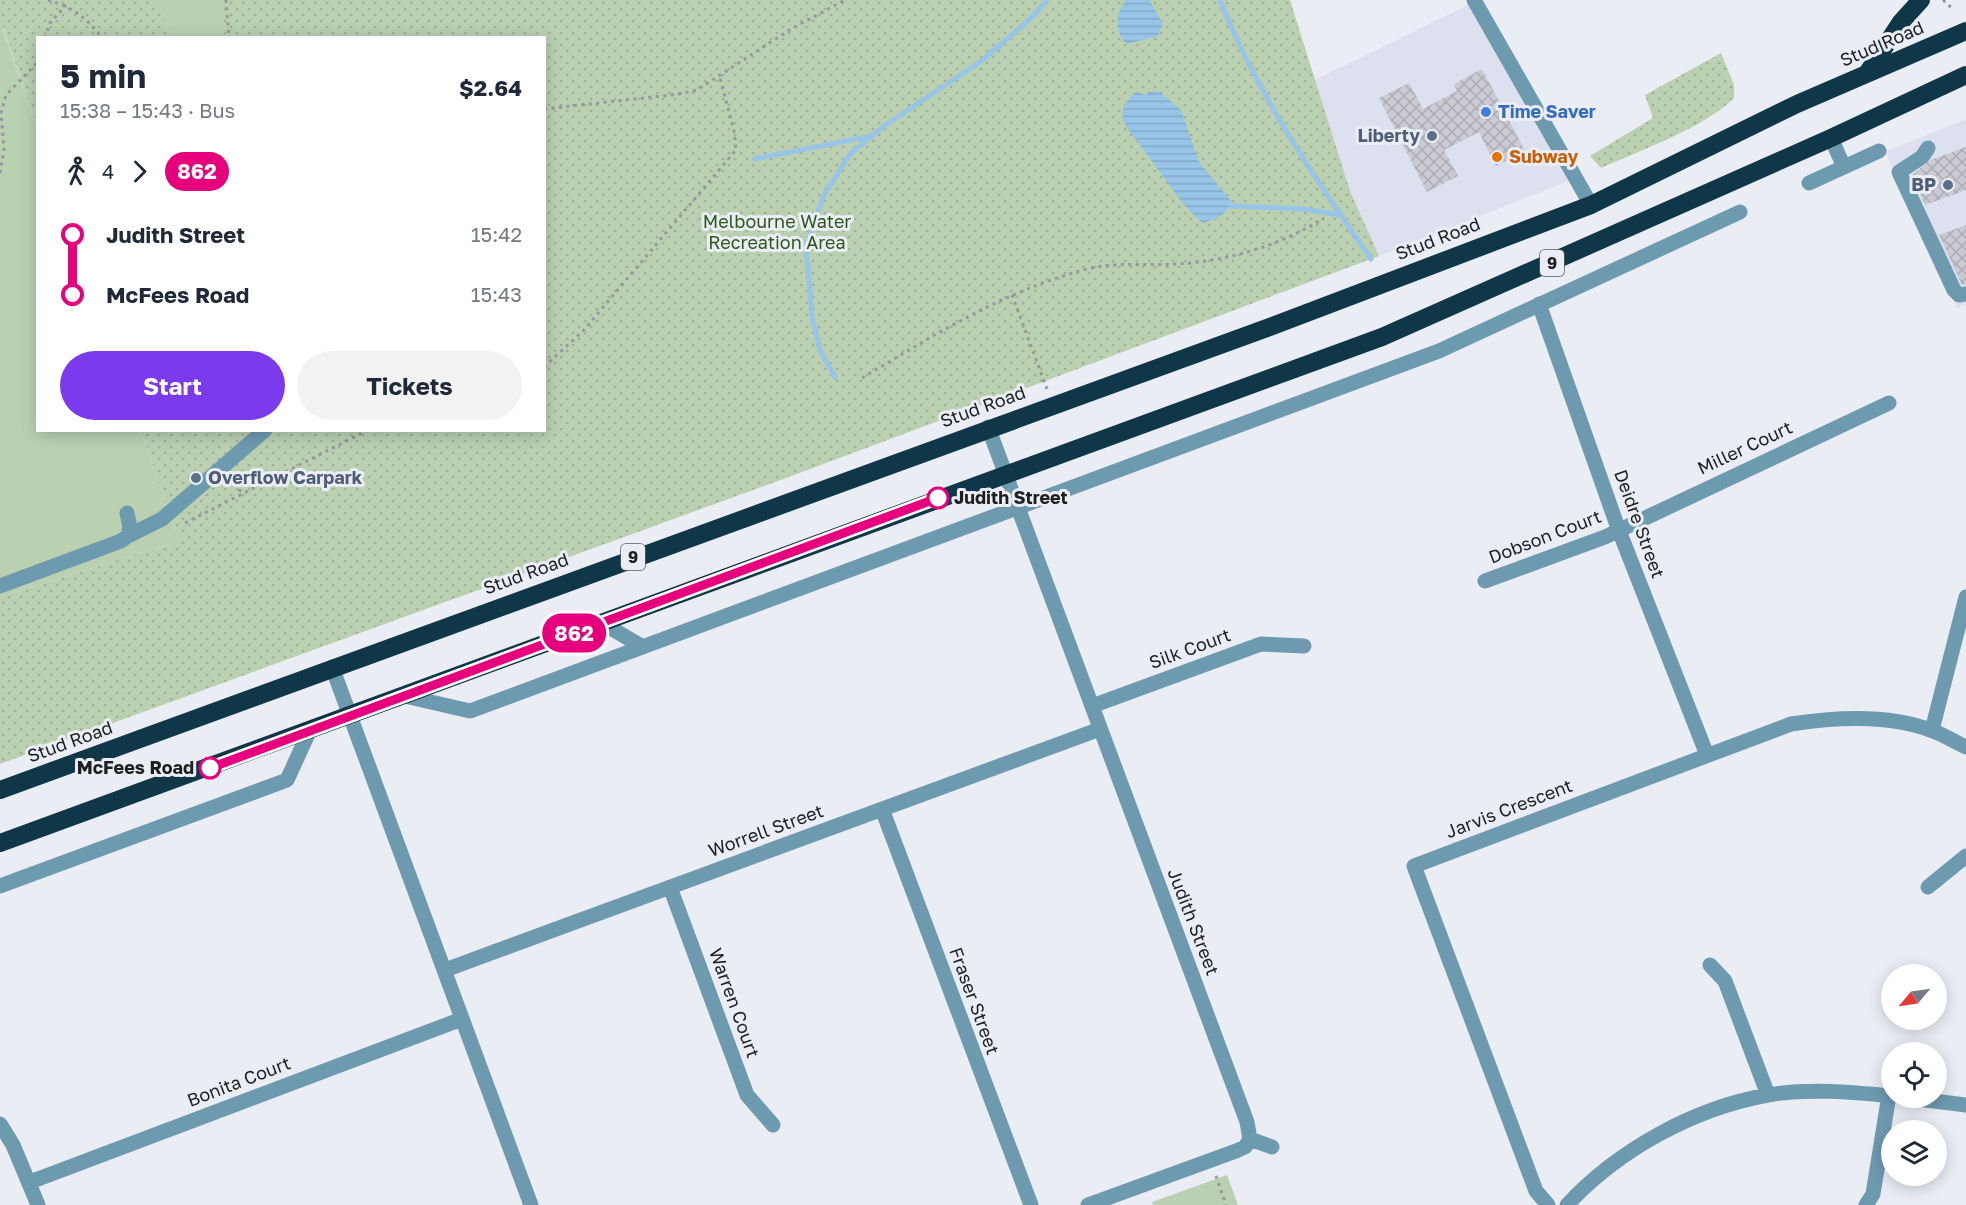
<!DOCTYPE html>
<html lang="en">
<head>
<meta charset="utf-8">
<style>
	:root { --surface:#fff; --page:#f2f2f3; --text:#1f2937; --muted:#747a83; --accent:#7c3aed }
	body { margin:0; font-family:"Golos Text",sans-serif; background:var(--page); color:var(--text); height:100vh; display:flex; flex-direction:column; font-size:22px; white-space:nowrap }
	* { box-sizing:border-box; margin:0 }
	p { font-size:20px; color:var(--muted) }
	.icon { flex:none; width:33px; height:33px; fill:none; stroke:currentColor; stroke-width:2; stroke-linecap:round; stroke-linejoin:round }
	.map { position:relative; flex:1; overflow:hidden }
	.sheet { position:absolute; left:36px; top:36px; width:510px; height:396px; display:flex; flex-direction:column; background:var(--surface); border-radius:0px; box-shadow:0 3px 15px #0003 }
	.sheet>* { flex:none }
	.badge { padding:0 12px; border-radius:20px; font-size:21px; line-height:39px }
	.needle { width:39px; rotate:241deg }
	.tools { position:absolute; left:1881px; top:964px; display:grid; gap:12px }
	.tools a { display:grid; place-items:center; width:66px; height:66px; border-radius:50%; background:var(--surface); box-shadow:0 3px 15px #0003; font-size:30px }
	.map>.badge { position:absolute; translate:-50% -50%; box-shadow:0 0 0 3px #fff }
	.legs { display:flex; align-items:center; gap:9px; height:66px; padding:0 24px; font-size:20px }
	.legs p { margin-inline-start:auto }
	.summary { display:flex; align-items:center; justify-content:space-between; height:102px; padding:0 24px }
	h1 { font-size:33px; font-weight:700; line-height:45px }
	.action { display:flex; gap:12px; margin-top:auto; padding:12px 24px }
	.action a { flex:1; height:69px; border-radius:36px; background:var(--accent); color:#fff; font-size:24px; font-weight:700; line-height:69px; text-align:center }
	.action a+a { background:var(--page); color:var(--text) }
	ul { padding:0 24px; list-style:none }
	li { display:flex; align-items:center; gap:21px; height:60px; font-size:22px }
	li i { display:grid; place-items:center; width:9px; height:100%; margin:0 8px; background:currentColor }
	li i::after { content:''; width:15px; height:15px; margin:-8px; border:4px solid; border-radius:50%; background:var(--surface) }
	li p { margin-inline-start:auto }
	li:first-child i { background:linear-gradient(#0000 50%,currentColor 0) }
	li:last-child i { background:linear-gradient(currentColor 50%,#0000 0) }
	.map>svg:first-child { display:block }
	.built { fill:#dde0ef }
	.grass { fill:url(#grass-dots) }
	.park { fill:#bad0b1 }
	.water { fill:url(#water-rules) }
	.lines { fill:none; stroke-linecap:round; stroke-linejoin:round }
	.stream { stroke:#98c4e7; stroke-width:5 }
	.building { fill:url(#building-cross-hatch) }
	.path { stroke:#96979d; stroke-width:3; stroke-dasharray:3 4.5; stroke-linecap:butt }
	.minor { stroke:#6e9ab0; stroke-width:15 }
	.highway { stroke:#103747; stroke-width:18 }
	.line-1-casing { stroke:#fff; stroke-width:14 }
	.line-1 { stroke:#e6007e; stroke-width:9 }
	.shop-dot { fill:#3f7fe0; stroke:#ebedf5; stroke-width:2 }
	.service-dot { fill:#5c6f8a; stroke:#ebedf5; stroke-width:2 }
	.food-dot { fill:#e8710a; stroke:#ebedf5; stroke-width:2 }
	.stop-1-dot { fill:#fff; stroke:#e6007e; stroke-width:3 }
	.labels { text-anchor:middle; stroke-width:6; stroke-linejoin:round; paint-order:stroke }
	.shield { fill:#ebedf5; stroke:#5c5d61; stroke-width:1.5 }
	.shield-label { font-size:16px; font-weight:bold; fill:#1e1f21 }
	.street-label { font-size:18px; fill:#1e1f21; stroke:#ebedf5 }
	.shop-label { font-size:18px; font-weight:bold; fill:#366cbe; stroke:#ebedf5; text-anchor:start }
	.service-label { font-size:18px; font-weight:bold; fill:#4e5e75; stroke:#ebedf5; text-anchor:end }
	.food-label { font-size:18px; font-weight:bold; fill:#c56008; stroke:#ebedf5; text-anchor:start }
	.park-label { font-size:18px; fill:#2f571d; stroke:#ebedf5 }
	.stop-label { font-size:18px; font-weight:bold; fill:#1e1f21; stroke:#ebedf5; text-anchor:start }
</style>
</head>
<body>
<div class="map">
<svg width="1966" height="1205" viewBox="0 0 1966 1205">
	<defs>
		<pattern id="grass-dots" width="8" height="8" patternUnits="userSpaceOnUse" patternTransform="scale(1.5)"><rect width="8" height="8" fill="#bad0b1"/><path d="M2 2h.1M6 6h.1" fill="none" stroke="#9fb298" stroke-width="1.8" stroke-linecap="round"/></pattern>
		<pattern id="water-rules" width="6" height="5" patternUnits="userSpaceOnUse" patternTransform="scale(1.5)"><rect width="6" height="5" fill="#98c4e7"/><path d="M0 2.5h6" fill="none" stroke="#83a8c6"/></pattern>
		<pattern id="building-cross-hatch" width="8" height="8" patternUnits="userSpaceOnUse" patternTransform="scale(1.5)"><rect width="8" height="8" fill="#c9cad2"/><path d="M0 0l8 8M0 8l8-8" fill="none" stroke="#acadb4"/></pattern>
	</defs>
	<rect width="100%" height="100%" fill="#ebedf5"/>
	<path class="built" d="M1478,0L1581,176L1379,256L1350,191L1315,80Z
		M1966,119V305L1957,308L1885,152Z"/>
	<path class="grass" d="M0,0H1290L1350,191L1379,256L778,481L0,764V597L179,541L141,431L544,430V38H38L37,128L3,27H0Z
		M1721,53L1734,85V98C1704,128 1641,150 1601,168L1590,156L1653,118L1645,95Z"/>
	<path class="park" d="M156,0H221L222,37H179L163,19Z
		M2,26L37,128L38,430L141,431L179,541L0,597V27Z
		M1227,1175L1238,1205H1153L1152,1202Z"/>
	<path class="water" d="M1126,0H1149L1163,23L1158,36L1127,44C1114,32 1115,14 1126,0Z
		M1152,91H1158L1181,110L1199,162L1232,202C1225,216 1217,219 1202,223L1184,205L1126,126C1119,111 1124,102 1136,92L1146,95Z"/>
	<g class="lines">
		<path class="stream" d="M1220,0C1256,92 1314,177 1371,259
			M754,159L871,136
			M1230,206L1303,209L1340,215
			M835,377L820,350L812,317L806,246L824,195L850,154L884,126L983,60L1031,18L1047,0"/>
	</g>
	<path class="building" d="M1482,69L1525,151L1496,166L1479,132L1444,150L1458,176L1427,192L1379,98L1409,83L1423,109L1457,91L1454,84Z
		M1966,147V190L1925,205L1911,176L1931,160Z
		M1966,225V284L1962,285L1939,235Z"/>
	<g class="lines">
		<path class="path" d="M48,0C72,7 86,17 102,38
			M226,0L229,38
			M1943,0L1954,10
			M45,38L50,23L66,5
			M544,109L679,94L697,90L791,29L845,0
			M0,173L4,149L1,113L6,95L38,62
			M1012,295L1047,389
			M544,367L583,331L736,150L734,131L719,74
			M862,378C936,334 1007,289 1091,268C1119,262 1149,266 1178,264C1228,261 1282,245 1324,218
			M239,474L240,495
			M185,523L368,430
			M1216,1176L1226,1205"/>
		<path class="minor" d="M1474,0L1591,205
			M1831,138L1844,167
			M1928,148L1922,157L1899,172L1954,290L1959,295L1966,294
			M1809,183L1879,151
			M1539,304L1618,528L1707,755
			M988,427L1247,1122L1250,1139
			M128,536L162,519L265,430
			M1485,581L1605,537L1889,403
			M0,586L121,541L128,536L130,527L127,513
			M602,623L643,647
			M332,667L531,1205
			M405,696L470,711L1439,351L1740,212
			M1092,706L1261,644L1304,646
			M1932,730L1966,597
			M882,809L1031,1205
			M0,886L287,780L309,732
			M670,887L747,1095L773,1125
			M1928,887L1966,856
			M1710,965L1725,981L1768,1095
			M445,970L1100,729
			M1910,1098L1966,1105
			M0,1124L13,1145L38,1205
			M1250,1139L1272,1147
			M30,1182L462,1019
			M1088,1205L1236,1151L1245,1147L1250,1139
			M1548,1205L1536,1191L1414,866L1791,724C1836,717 1890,714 1933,731C1944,735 1955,742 1966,747
			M1567,1205C1618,1150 1694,1108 1768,1095C1808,1088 1852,1092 1892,1096
			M1866,1205L1873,1194L1889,1095"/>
		<path class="highway" d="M1868,72L1901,22L1921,0
			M0,790L1267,328L1591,205L1797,104L1966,31
			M0,843L1382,337L1831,138L1966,75"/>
	</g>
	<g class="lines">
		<defs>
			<path id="line-1" d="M210,768L938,498"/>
		</defs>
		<use href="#line-1" class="line-1-casing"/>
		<use href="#line-1" class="line-1"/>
	</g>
	<circle class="shop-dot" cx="1486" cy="112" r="6"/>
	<g class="service-dot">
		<circle cx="1432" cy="136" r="6"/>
		<circle cx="1948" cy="185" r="6"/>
		<circle cx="196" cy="478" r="6"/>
	</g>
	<circle class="food-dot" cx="1497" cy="157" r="6"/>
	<g class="stop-1-dot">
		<circle cx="938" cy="498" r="10"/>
		<circle cx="210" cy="768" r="10"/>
	</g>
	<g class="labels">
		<g class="shield">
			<rect x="1540" y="250" width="24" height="26" rx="4.5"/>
			<rect x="621" y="544" width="24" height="26" rx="4.5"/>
		</g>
		<g class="shield-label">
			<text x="1552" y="269">9</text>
			<text x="633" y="563">9</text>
		</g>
		<g class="street-label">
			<text transform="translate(1882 44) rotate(-23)" y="6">Stud Road</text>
			<text transform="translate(1438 239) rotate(-21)" y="6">Stud Road</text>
			<text transform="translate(983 407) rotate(-20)" y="6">Stud Road</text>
			<text transform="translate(1745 448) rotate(-25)" y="6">Miller Court</text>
			<text transform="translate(1639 524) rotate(70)" y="6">Deidre Street</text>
			<text transform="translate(1545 537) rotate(-21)" y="6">Dobson Court</text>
			<text transform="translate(526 574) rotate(-20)" y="6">Stud Road</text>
			<text transform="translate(1190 649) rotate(-20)" y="6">Silk Court</text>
			<text transform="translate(70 742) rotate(-20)" y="6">Stud Road</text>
			<text transform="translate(1509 809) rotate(-21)" y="6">Jarvis Crescent</text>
			<text transform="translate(766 831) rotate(-20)" y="6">Worrell Street</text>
			<text transform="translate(1193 922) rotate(69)" y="6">Judith Street</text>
			<text transform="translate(974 1001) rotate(70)" y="6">Fraser Street</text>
			<text transform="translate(734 1003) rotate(70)" y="6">Warren Court</text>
			<text transform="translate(239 1082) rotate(-21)" y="6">Bonita Court</text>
		</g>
		<g class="shop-label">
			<text x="1498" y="118">Time Saver</text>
		</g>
		<g class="service-label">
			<text x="1420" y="142">Liberty</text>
			<text x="1936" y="191">BP</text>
			<text x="208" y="484" text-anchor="start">Overflow Carpark</text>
		</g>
		<g class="food-label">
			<text x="1509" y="163">Subway</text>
		</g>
		<g class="park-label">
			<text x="777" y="228">Melbourne Water<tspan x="777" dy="21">Recreation Area</tspan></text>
		</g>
		<g class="stop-label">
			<text x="954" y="504">Judith Street</text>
			<text x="194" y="774" text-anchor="end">McFees Road</text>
		</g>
	</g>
</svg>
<div class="tools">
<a><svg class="needle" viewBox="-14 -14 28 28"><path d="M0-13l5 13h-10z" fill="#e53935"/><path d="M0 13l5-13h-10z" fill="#747a83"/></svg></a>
<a><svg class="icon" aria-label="locate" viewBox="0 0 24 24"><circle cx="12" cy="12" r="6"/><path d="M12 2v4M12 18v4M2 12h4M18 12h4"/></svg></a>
<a><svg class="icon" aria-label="layers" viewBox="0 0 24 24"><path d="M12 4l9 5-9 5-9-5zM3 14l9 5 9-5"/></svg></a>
</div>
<b class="badge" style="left:574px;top:633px;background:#e6007e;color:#fff">862</b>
<section class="sheet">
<div class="summary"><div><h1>5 min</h1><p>15:38 – 15:43 · Bus</p></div><b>$2.64</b></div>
<div class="legs"><svg class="icon" aria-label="walk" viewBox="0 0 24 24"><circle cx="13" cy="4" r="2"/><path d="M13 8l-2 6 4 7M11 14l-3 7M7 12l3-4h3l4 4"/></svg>4<svg class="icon" aria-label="forward" viewBox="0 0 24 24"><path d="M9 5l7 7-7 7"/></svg><b class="badge" style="background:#e6007e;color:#fff">862</b></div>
<ul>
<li><i style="color:#e6007e"></i><b>Judith Street</b><p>15:42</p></li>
<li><i style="color:#e6007e"></i><b>McFees Road</b><p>15:43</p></li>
</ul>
<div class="action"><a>Start</a><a>Tickets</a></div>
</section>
</div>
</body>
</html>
